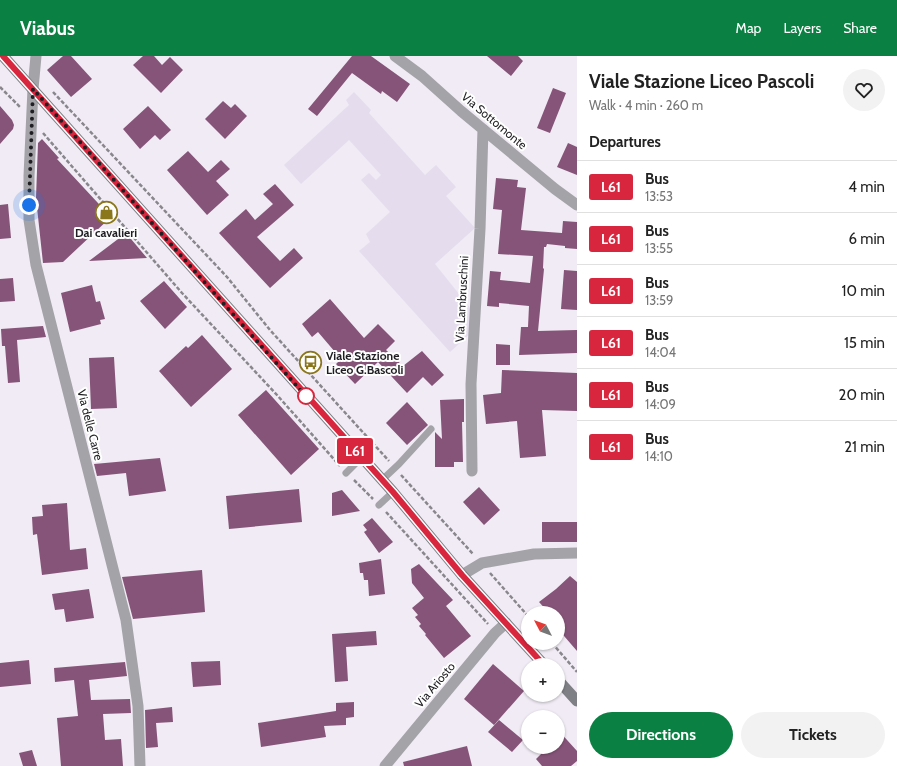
<!DOCTYPE html>
<html lang="en">
<head>
<meta charset="utf-8">
<style>
	:root { --surface:#fff; --page:#f2f2f2; --text:#222; --muted:#767676; --line:#e0e0e0; --accent:#0b8043 }
	body { margin:0; font-family:Cabin,sans-serif; background:var(--page); color:var(--text); height:100vh; display:flex; flex-direction:column; font-size:15px; white-space:nowrap }
	* { box-sizing:border-box; margin:0 }
	p { font-size:13px; color:var(--muted) }
	.icon { flex:none; width:22px; height:22px; fill:none; stroke:currentColor; stroke-width:2; stroke-linecap:round; stroke-linejoin:round }
	.map { position:relative; flex:1; overflow:hidden }
	.sheet { display:flex; flex-direction:column; background:var(--surface); width:320px }
	.sheet>* { flex:none }
	.badge { padding:0 8px; border-radius:3px; font-size:14px; line-height:26px }
	.needle { width:26px; rotate:311deg }
	.fabs { position:absolute; left:521px; top:550px; display:grid; gap:8px }
	.fabs a { display:grid; place-items:center; width:44px; height:44px; border-radius:50%; background:var(--surface); box-shadow:0 1px 3px #0004; font-size:20px }
	.you { position:absolute; width:20px; height:20px; margin:-10px; border:3px solid #fff; border-radius:50%; background:#1a73e8; box-shadow:0 0 0 6px #1a73e833 }
	.map>.badge { position:absolute; translate:-50% -50%; box-shadow:0 0 0 2px #fff }
	h2 { padding:0 12px; font-size:15px; line-height:36px }
	.round { display:grid; place-items:center; flex:none; width:42px; height:42px; border-radius:21px; background:var(--page) }
	.overview { display:flex; align-items:center; justify-content:space-between; height:68px; padding:0 12px }
	h1 { font-size:19px; font-weight:700; line-height:30px }
	.button { display:flex; gap:8px; margin-top:auto; padding:8px 12px }
	.button a { flex:1; height:46px; border-radius:24px; background:var(--accent); color:#fff; font-size:16px; font-weight:700; line-height:46px; text-align:center }
	.button a+a { background:var(--page); color:var(--text) }
	ul { padding:0; list-style:none }
	li { display:flex; align-items:center; gap:12px; height:52px; padding:0 12px; border-top:1px solid var(--line) }
	li div { flex:1 }
	li b { display:block; font-size:15px }
	li em { font-style:normal }
	li .badge { min-width:44px; font-weight:700; text-align:center }
	header { display:flex; align-items:center; gap:24px; box-sizing:border-box; height:56px; padding:0 20px; background:var(--accent); color:#fff }
	header strong { font-size:19px }
	nav { display:flex; gap:22px; margin-inline-start:auto; font-size:14px }
	main { display:flex; flex:1; min-height:0 }
	.map>svg:first-child { display:block }
	.built { fill:#e5dded }
	.building { fill:#865478 }
	.lines { fill:none; stroke-linecap:round; stroke-linejoin:round }
	.path { stroke:#8a868d; stroke-width:2.5; stroke-dasharray:4 2; stroke-linecap:butt }
	.service { stroke:#a3a3a8; stroke-width:7 }
	.minor { stroke:#a3a3a8; stroke-width:11 }
	.secondary { stroke:#7f8086; stroke-width:11 }
	.line-casing { stroke:#fff; stroke-width:9 }
	.line { stroke:#d7263d; stroke-width:6 }
	.walk { stroke:#201e22; stroke-width:4; stroke-dasharray:0 7.2 }
	.stop-dot { fill:#fff; stroke:#d7263d; stroke-width:2 }
	.labels { text-anchor:middle; stroke-width:4; stroke-linejoin:round; paint-order:stroke }
	.street-label { font-size:12px; fill:#201e22; stroke:#fff }
	.poi-label { font-size:12px; font-weight:bold; fill:#201e22; stroke:#fff }
</style>
</head>
<body>
<header>
<strong>Viabus</strong>
<nav><a>Map</a><a>Layers</a><a>Share</a></nav>
</header>
<main>
<div class="map">
<svg width="577" height="710" viewBox="0 0 577 710">
	<rect width="100%" height="100%" fill="#f0ebf4"/>
	<path class="built" d="M354,36L371,54L369,57L425,119L436,109L456,131L446,140L475,172L435,208L471,253V277L450,296L359,195L370,186L366,178L390,156L361,124L369,117L376,124L381,119L349,84L301,128L284,109L349,49L346,44Z"/>
	<path class="building" d="M63,0H71L92,23L71,41L47,14Z
		M143,0H154L162,9L170,1L183,14L161,37L133,9Z
		M352,0H371L410,28L397,46L382,35L381,38L352,17L317,60L308,53Z
		M487,0H518L523,5L511,20Z
		M553,32L566,37L550,77L537,72Z
		M223,45L231,52L235,48L247,60L225,83L205,63Z
		M0,50L12,64L14,69L13,73L0,88Z
		M148,50L171,74L160,84L155,79L140,93L123,73Z
		M42,83L59,102L57,103L111,161L63,206L43,207L36,142L38,87Z
		M568,87L577,91V119L557,111Z
		M188,95L208,116L221,104L230,113L216,125L229,139L207,159L167,114Z
		M496,122L518,124L517,131L526,132L521,174L562,177L563,165L577,166V193L565,192V190L547,188L546,191H544L543,212L544,213L538,275L577,274V297L519,299L521,271H528L529,250L499,247V251L487,250L490,215L501,216L500,224L530,227L533,200L498,198L502,154L493,153Z
		M275,128L294,149L257,181L280,205L294,192L303,202L270,232L219,177L246,153L255,164L273,148L263,138Z
		M8,148L11,182L0,183V149Z
		M126,177L147,202L89,205Z
		M564,214L577,215V254L561,253Z
		M13,222L15,245L0,246V223Z
		M164,225L187,251L165,273L140,245Z
		M92,229L96,246L100,245L105,263L100,264L101,268L70,276L61,237Z
		M330,243L364,282L378,268L395,285L386,294L403,310L422,295L444,319L432,330L423,321L407,337L378,306L355,328L336,308L341,303L318,276L312,281L302,268Z
		M43,270L46,281L17,284L20,326L8,327L5,290H2L1,273Z
		M202,279L232,313L191,351L159,315L186,290L188,292Z
		M496,288L510,289V309H496Z
		M114,301L117,352L91,353L89,302Z
		M502,314L577,317V355L542,354L546,400L520,402L517,365L486,368L483,339L501,337Z
		M266,334L319,393L291,419L238,359Z
		M464,343V366H462L463,406H454V411H435V376L442,383L440,344Z
		M407,346L428,369L407,389L386,367Z
		M160,402L166,435L129,440L126,417L97,420L94,408Z
		M479,431L500,454L484,469L463,446Z
		M299,433L302,466L229,473L226,440Z
		M342,434L360,455L332,460V437Z
		M67,447L70,494L86,492L88,513L42,519L37,478L33,479L32,461L43,460L42,449Z
		M372,462L393,486L379,497L364,476L367,474L363,469Z
		M542,466H577V486H542Z
		M381,503L385,538L369,540L368,524H364L363,517H360L359,507Z
		M419,508L453,544L446,550L471,580L444,602L425,579L426,578L419,570L421,568L415,561L418,559L412,552L424,542L412,527L411,513Z
		M202,514L205,556L133,563L122,521Z
		M570,520L577,526V595L558,573V557H549L539,546L556,533Z
		M89,533L94,562L66,566L64,553L55,554L52,538Z
		M376,575L377,589L346,591L348,625L335,626L332,578Z
		M29,604L31,628L0,631V607Z
		M220,605L221,629L193,631L191,606Z
		M125,606L127,620L89,624L91,644L130,643L131,657L103,658L105,684L121,683L123,710H61L57,662L78,660L74,624L55,626L54,612Z
		M493,608L524,635L494,669L464,643Z
		M354,646V661L346,662V669L324,670L326,681L261,691L258,667L336,655V647Z
		M172,651L173,666L156,667L158,691L146,692L145,654Z
		M499,664L523,684L512,696L488,676Z
		M558,674L577,695V705L571,710H542L536,703L548,691H558Z
		M467,690L472,710H404L403,706Z
		M32,694L37,710H23L19,697Z"/>
	<g class="lines">
		<path class="path" d="M0,31L21,52
			M53,36L227,221L270,274L389,405
			M43,77L182,237L277,339L340,410
			M401,419L473,498
			M354,424L373,443
			M386,456L488,568
			M490,517L528,560
			M552,587L577,616"/>
		<path class="service" d="M346,417L361,402
			M382,424L399,408L431,373
			M379,449L393,436"/>
		<path class="minor" d="M36,0L33,33L29,120V164L36,209L126,564L138,650L140,710
			M395,0L422,20L461,55L555,133L577,149
			M472,415L471,328L480,173L483,73
			M462,519L482,507L534,498L577,497
			M385,710L495,577L506,567"/>
		<path class="secondary" d="M3,0L393,436L462,519L544,609
			M558,624L577,645"/>
	</g>
	<g class="lines">
		<defs>
			<path id="line" d="M3,0L393,436L462,519L544,609"/>
		</defs>
		<use href="#line" class="line-casing"/>
		<use href="#line" class="line"/>
		<path class="walk" d="M29,149L33,33L311,346L306,340"/>
	</g>
	<defs>
		<symbol id="shop-ring" viewBox="-11 -11 22 22"><circle r="9.5" fill="#fff" stroke="#8b771b" stroke-width="1.5"/><path d="M-5-2.5h2.3a2.7 3.5 0 0 1 5.4 0H5L5.5 6h-11ZM-1.5-2.5h3a1.5 2.3 0 0 0-3 0Z" fill="#8b771b"/></symbol>
		<symbol id="bus-ring" viewBox="-11 -11 22 22"><circle r="9.5" fill="#fff" stroke="#8b771b" stroke-width="1.5"/><path d="M-5-6H5V4H4V6H2V4H-2V6H-4V4H-5ZM-3.5-4V0h7V-4ZM-3.5 1.2v1.5H-2V1.2ZM2 1.2v1.5H3.5V1.2Z" fill="#8b771b"/></symbol>
	</defs>
	<g fill-rule="evenodd">
		<use href="#shop-ring" x="94" y="144" width="25" height="25"/>
		<use href="#bus-ring" x="298" y="294" width="25" height="25"/>
	</g>
	<circle class="stop-dot" cx="306" cy="340" r="8"/>
	<g class="labels">
		<g class="street-label">
			<text transform="translate(494 65) rotate(40)" y="4">Via Sottomonte</text>
			<text transform="translate(462 243) rotate(-87)" y="4">Via Lambruschini</text>
			<text transform="translate(90 369) rotate(76)" y="4">Via delle Carre</text>
			<text transform="translate(435 629) rotate(-50)" y="4">Via Ariosto</text>
		</g>
		<g class="poi-label">
			<text x="106" y="181">Dai cavalieri</text>
			<text x="326" y="304" text-anchor="start">Viale Stazione<tspan x="326" dy="14">Liceo G.Bascoli</tspan></text>
		</g>
	</g>
</svg>
<div class="fabs">
<a><svg class="needle" viewBox="-14 -14 28 28"><path d="M0-13l5 13h-10z" fill="#e53935"/><path d="M0 13l5-13h-10z" fill="#767676"/></svg></a>
<a>+</a>
<a>−</a>
</div>
<div class="you" style="left:29px;top:149px"></div>
<b class="badge" style="left:355px;top:395px;background:#d7263d;color:#fff">L61</b>
</div>
<section class="sheet">
<div class="overview"><div><h1>Viale Stazione Liceo Pascoli</h1><p>Walk · 4 min · 260 m</p></div><a class="round"><svg class="icon" aria-label="heart" viewBox="0 0 24 24"><path d="M12 20l-8-8c-3-5 5-10 8-4 3-6 11-1 8 4z"/></svg></a></div>
<h2>Departures</h2>
<ul>
<li><span class="badge" style="background:#d7263d;color:#fff">L61</span><div><b>Bus</b><p>13:53</p></div><em>4 min</em></li>
<li><span class="badge" style="background:#d7263d;color:#fff">L61</span><div><b>Bus</b><p>13:55</p></div><em>6 min</em></li>
<li><span class="badge" style="background:#d7263d;color:#fff">L61</span><div><b>Bus</b><p>13:59</p></div><em>10 min</em></li>
<li><span class="badge" style="background:#d7263d;color:#fff">L61</span><div><b>Bus</b><p>14:04</p></div><em>15 min</em></li>
<li><span class="badge" style="background:#d7263d;color:#fff">L61</span><div><b>Bus</b><p>14:09</p></div><em>20 min</em></li>
<li><span class="badge" style="background:#d7263d;color:#fff">L61</span><div><b>Bus</b><p>14:10</p></div><em>21 min</em></li>
</ul>
<div class="button"><a>Directions</a><a>Tickets</a></div>
</section>
</main>
</body>
</html>
